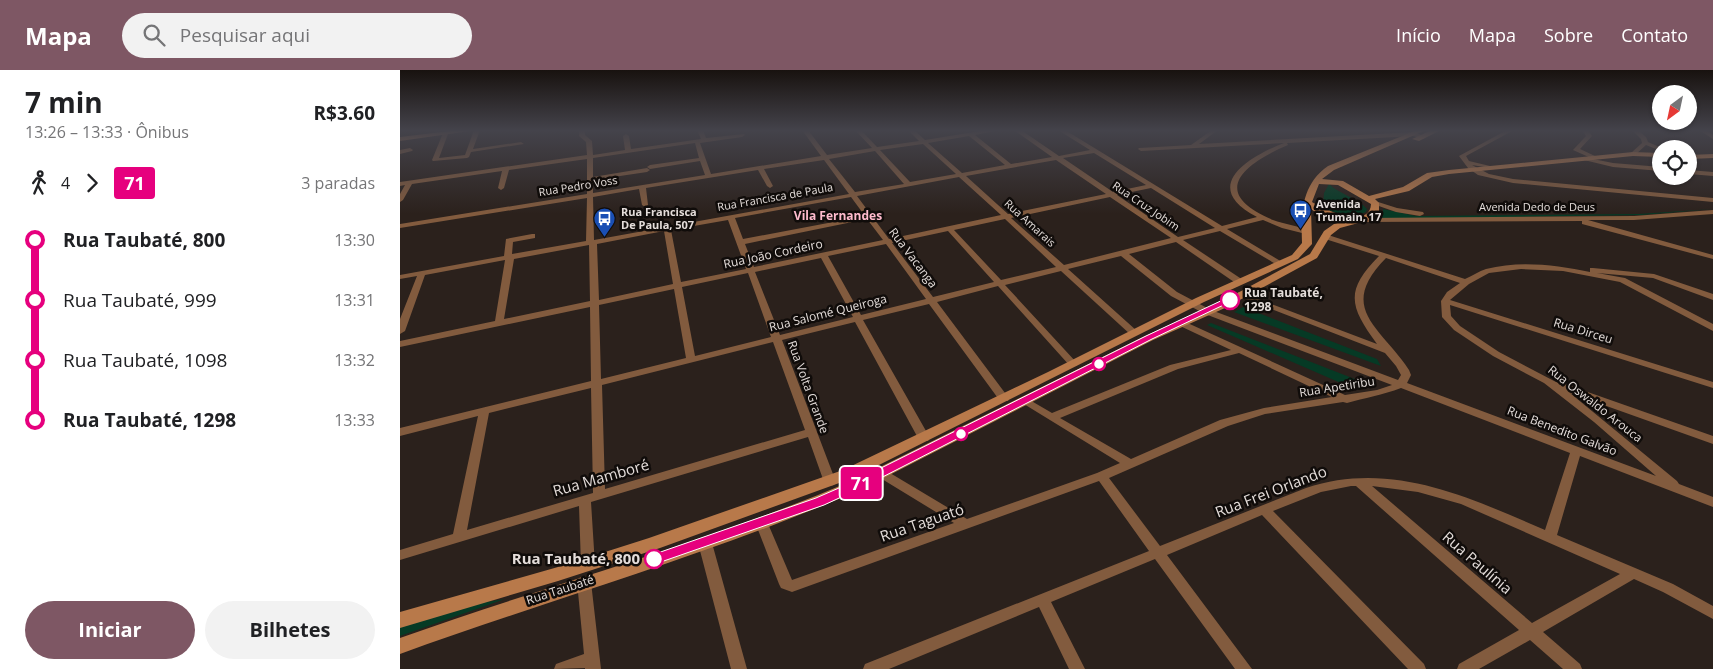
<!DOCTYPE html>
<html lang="pt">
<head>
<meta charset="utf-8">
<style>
	:root { --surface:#fff; --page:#f2f2f2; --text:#202124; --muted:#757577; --accent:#7e5764 }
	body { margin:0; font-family:"Open Sans",sans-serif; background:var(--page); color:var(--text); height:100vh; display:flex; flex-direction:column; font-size:19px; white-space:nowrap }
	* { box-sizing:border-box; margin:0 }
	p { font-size:16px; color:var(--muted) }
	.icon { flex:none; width:28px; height:28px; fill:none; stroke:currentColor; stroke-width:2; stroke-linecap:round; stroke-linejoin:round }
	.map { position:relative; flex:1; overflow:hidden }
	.side { display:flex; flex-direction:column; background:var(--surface); width:400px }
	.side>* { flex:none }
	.badge { padding:0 10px; border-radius:4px; font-size:18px; line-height:32px }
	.needle { width:32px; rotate:213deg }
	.controls { position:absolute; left:1252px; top:15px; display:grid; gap:10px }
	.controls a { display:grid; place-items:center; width:45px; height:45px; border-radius:50%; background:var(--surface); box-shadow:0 1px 4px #0004; font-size:25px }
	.map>.badge { position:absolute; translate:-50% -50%; box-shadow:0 0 0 2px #fff }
	.legs { display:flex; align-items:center; gap:8px; height:55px; padding:0 25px; font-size:16px }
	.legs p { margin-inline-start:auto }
	.overview { display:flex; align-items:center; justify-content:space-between; height:85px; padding:0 25px }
	h1 { font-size:28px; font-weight:700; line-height:38px }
	.button { display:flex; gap:10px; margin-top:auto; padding:10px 25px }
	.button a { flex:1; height:58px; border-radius:30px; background:var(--accent); color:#fff; font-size:20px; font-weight:700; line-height:58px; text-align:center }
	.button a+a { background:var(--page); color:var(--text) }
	ul { padding:0 25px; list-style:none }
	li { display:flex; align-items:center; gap:18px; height:60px; font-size:19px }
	li i { display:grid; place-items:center; width:8px; height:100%; margin:0 6px; background:currentColor }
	li i::after { content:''; width:12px; height:12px; margin:-6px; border:4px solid; border-radius:50%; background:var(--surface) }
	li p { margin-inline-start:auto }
	li:first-child i { background:linear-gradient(#0000 50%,currentColor 0) }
	li:last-child i { background:linear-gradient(currentColor 50%,#0000 0) }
	header { display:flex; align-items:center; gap:30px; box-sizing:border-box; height:70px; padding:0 25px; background:var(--accent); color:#fff }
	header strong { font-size:24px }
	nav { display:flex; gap:28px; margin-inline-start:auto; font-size:18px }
	.search { width:350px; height:45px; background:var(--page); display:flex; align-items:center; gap:12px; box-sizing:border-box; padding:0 18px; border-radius:28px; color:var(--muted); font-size:19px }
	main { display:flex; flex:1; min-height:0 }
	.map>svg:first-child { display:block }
	.green { fill:#063a25 }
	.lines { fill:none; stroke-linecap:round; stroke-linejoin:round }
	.street { fill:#825b3e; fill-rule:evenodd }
	.secondary { fill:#b8794a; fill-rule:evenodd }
	.line-1 { fill:#e6007e; stroke:#fff }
	.stop-1-dot { fill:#fff; stroke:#e6007e; stroke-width:2.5 }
	.labels { text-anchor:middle; stroke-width:5; stroke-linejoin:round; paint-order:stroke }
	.far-street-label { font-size:11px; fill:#e4ddda; stroke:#100c0a }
	.far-poi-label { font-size:11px; font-weight:bold; fill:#e4ddda; stroke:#100c0a; text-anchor:start }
	.far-quarter-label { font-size:12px; font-weight:bold; fill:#febbcd; stroke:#100c0a }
	.street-label { font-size:12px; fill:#e4ddda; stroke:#100c0a }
	.stop-label { font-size:12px; font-weight:bold; fill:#e4ddda; stroke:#100c0a; text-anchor:start }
	.near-street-label { font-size:15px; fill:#e4ddda; stroke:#100c0a }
	.near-stop-label { font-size:15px; font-weight:bold; fill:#e4ddda; stroke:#100c0a; text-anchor:end }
</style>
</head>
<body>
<header>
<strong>Mapa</strong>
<div class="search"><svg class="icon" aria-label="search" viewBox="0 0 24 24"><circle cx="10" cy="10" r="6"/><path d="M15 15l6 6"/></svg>Pesquisar aqui</div>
<nav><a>Início</a><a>Mapa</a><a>Sobre</a><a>Contato</a></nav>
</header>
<main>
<section class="side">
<div class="overview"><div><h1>7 min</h1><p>13:26 – 13:33 · Ônibus</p></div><b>R$3.60</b></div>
<div class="legs"><svg class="icon" aria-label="walk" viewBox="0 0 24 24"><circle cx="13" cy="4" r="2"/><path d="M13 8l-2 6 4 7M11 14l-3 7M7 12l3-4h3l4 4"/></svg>4<svg class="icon" aria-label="forward" viewBox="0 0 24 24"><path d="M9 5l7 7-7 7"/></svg><b class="badge" style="background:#e6007e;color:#fff">71</b><p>3 paradas</p></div>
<ul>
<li><i style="color:#e6007e"></i><b>Rua Taubaté, 800</b><p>13:30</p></li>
<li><i style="color:#e6007e"></i><span>Rua Taubaté, 999</span><p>13:31</p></li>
<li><i style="color:#e6007e"></i><span>Rua Taubaté, 1098</span><p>13:32</p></li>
<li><i style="color:#e6007e"></i><b>Rua Taubaté, 1298</b><p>13:33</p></li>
</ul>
<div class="button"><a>Iniciar</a><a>Bilhetes</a></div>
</section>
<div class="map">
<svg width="1313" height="599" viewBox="0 0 1313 599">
	<rect width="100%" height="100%" fill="#2b211c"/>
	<path class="green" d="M929,114C940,125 957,127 967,139L966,142C953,148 934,145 923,136L924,123Z
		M983,139L1016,146L1239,144L1313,139L1241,145L978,149L983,144Z
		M843,237L977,289L981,296L834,242Z
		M811,253L965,313L950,317L807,255Z
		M105,529L0,566V555L80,533Z"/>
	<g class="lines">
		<path class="street" d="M74,60H80L73,79L121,72L124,74L71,82L69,87L67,88L33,91L32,90L43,63L48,64L39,88L65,85Z
			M179,60H185V65L192,71L193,85L225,80L223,66L226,64L229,66L231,79L301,69L297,60H303L306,68L344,64L345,65L342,67L300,73L311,104L421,86L402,60H408L427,85L472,78L455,60H461L477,77L519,71L508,60H514L525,70L586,60H599L575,65L611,94L652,87L614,60H621L659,86L690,80L658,60H665L822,156L857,147C799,117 848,87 884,73L741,81L738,79L739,78L791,75L812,60H818L799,74L1013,62L1025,66L1026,67L1023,69L1013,66L887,73L888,75C843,94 808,123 873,150C884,154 900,156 910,162L906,164L882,158L863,150L827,159L882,192L883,194L879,196L820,161L783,170L843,210V214H837L776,172L729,184L777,222L811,240L998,310L1001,305L996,296L985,283L835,225L839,222L842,223L977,274C950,237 944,221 979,186L922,168L921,166L925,164L1065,209C1072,206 1079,201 1086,199C1119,190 1157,195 1190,202V198H1193L1254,204L1313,224V230L1253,208L1197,203L1225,208L1313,254V261L1220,212L1163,201L1121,199L1089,203L1069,214L1050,230L1313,312V318L1050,235L1051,246L1060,256L1099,282L1156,312L1162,313L1313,366V374L1170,323L1277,411L1279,414L1313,427V437L1180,386L1157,465L1273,514L1313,536V549L1263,522L1234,509L1143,562L1180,594L1182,599H1163L1130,570L1079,599H1057L1059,594L1119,560L956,416H951L921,422L873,441L1024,594L1026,599H1008L862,445L767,485L852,599H835L755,489L651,532L685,599H669L639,537L489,599H463L465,594L749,481L699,411L392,522L381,518L379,514L355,452L356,449L361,447L366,449L392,510L554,453L477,406L475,403L477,400H485L567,449L697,403L720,393L619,331L624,328L628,329L652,343L770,295L831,280L778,255L776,253L781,250L945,325L977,320L992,315L805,244L771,226L721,186L668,199L737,261L739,263L737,265H731L661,201L605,215L676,292L678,294L676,296H670L598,216L537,232L608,327L609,329L608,331H600L529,234L463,250L530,368L528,371H520L518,368L455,252L382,270L436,412L434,415L430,416L426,415L424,412L408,367L191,432L195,495L193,499L188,500L183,499L181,495L179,436L0,490V480L53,464L78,346L0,366V358L191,311L190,237L0,277V271L95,251L105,190L25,205L5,261L0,264V249L17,206L0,209V205L104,186L106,169L132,164H135V168L113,172L112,184L186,171L187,128L0,158V154L187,124V89L109,100L104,118L101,120L98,118L102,101L12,114L3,130L0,132V124L5,115L0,116V112L187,85L186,72L179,66ZM569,66L605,95L562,103L528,73ZM295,73L299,88L250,95L247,97L250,99L300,91L305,105L193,123V110L247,102L250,100L247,98L193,107V88ZM523,74L556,104L510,112L480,80ZM475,81L504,114L455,122L429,89ZM694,83L746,115L713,122L663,88ZM424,90L449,124L194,170L193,127L239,119L242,135L245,137L248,135L246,118L358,100L367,116L370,118L373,116L364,99ZM656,90L706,124L608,144L566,106ZM559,107L601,145L489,169L457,126ZM751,118L815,158L778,167L717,125ZM451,127L465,146L343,169L335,148ZM710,127L771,168L664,195L611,148ZM467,149L483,170L354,197L345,174ZM605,149L656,197L601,210L554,160ZM328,150L346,199L281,212L271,160ZM264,161L273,214L199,230L197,174ZM548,161L594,212L533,227L492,173ZM486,174L526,229L461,245L428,186ZM189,175L190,231L104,249L114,189ZM421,188L453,247L380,265L355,202ZM986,188L1060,213L1047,222L1041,231L1042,247L1054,260L1093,286L1144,313L1194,352L1256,406L1007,313L1011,305L1009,300C981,257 936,239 986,188ZM348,203L371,267L295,286L282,217ZM274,219L286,288L201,309L199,235ZM373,272L405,360L205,419L202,315ZM839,283L932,327L864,338L820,350L731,389L660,348L778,299ZM191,318L193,423L67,460L89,343ZM1001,318L1170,383L1145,460C1068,427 991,390 906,418L760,476L709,408L828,356L865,344L943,332L947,333C964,328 983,325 1001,318ZM972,416L1018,422L1061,434L1220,504L1132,553Z
			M1107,60H1114L1066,86L1069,91L1090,96V98L1072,95L1089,104L1113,109L1313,128V132L1113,113L1078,105L1068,98L1059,86Z
			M1182,60H1188L1192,66L1180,79L1195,86L1196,87L1193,89L1213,93L1261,97V101L1213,97L1184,90V88H1191L1173,80L1186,66Z
			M1232,60H1238L1246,67L1248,72L1264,79H1261V81L1246,75L1235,85H1231V83L1242,73L1241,69Z
			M1299,60H1306L1313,65V69Z
			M10,78L13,80L12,81L0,84V80Z
			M1289,100L1313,102V106L1289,104Z
			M975,131L997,138L1023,142L1024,144L1020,146L996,142L973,134V132Z
			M1313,140V144L1234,150H1188L1313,185V189L1182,154V151L961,152L957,150L961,148L1234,146Z
			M305,468L310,469L312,473L347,599H331L298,473L300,469Z
			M184,506L189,508L191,512L201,599H185V598L154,599L156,594L184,584L177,512L179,508Z"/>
		<path class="secondary" d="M58,60H77L0,71V67Z
			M1017,60H1026L934,100L922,109L943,111L969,126L1003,117L1027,103L1049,100L1233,82L1261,83V87L1233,86L1049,104L1032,107L1009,121L975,129L979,133V141L973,149L940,158L931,165L917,188L825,238L753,270L464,418C314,484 154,528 0,584V568C151,514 307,473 454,410L745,266L817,234L910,184L924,161L934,154L948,150L918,144L911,139L912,174L898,189L804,232L453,408L260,478L158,511L0,558V542L158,497L249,468L443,400L648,302L796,228L892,185L902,173C901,143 901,115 928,96ZM919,114L938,115L971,134C970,160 924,140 912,132Z
			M1032,60H1041L1019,71L1012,69Z
			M1313,84V88L1289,89V85Z"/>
	</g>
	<linearGradient id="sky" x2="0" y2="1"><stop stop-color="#18120f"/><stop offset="0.42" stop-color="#44434b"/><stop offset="1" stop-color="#44434b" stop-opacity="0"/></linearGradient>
	<rect width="1313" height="144" fill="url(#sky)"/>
	<path class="line-1" d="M827,228L834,230L752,269L463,417L424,435L258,493H249L247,489L249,486L416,428L455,411L746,266Z"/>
	<defs>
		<symbol id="bus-pin" viewBox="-11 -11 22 30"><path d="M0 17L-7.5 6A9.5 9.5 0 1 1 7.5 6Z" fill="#1a4fb4" stroke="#100c0a"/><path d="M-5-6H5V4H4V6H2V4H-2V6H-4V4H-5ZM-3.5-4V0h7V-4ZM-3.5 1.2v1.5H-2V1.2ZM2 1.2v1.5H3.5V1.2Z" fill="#fff"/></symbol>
	</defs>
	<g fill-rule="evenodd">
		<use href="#bus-pin" x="888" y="128" width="25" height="34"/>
		<use href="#bus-pin" x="192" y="136" width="25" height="34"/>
	</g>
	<g class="stop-1-dot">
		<circle cx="830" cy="230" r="9"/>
		<circle cx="699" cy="294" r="6"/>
		<circle cx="561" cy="364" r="6"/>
		<circle cx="254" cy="489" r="9"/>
	</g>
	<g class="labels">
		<g class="far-street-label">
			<text transform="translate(178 116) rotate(-9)" y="4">Rua Pedro Voss</text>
			<text transform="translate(375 127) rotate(-10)" y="4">Rua Francisca de Paula</text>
			<text transform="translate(746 136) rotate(34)" y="4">Rua Cruz Jobim</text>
			<text x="1137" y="141">Avenida Dedo de Deus</text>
			<text transform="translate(630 153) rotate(42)" y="4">Rua Amarais</text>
		</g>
		<g class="far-poi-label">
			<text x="916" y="138">Avenida<tspan x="916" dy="13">Trumain, 17</tspan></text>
			<text x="221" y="146">Rua Francisca<tspan x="221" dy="13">De Paula, 507</tspan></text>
		</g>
		<g class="far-quarter-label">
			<text x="438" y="150">Vila Fernandes</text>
		</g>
		<g class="street-label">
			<text transform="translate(373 184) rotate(-12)" y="4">Rua João Cordeiro</text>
			<text transform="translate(513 188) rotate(53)" y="4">Rua Vacanga</text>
			<text transform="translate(428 243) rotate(-14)" y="4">Rua Salomé Queiroga</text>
			<text transform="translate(1183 261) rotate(17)" y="4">Rua Dirceu</text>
			<text transform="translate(408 317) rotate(70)" y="4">Rua Volta Grande</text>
			<text transform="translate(937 317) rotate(-9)" y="4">Rua Apetiribu</text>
			<text transform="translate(1195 334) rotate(38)" y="4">Rua Oswaldo Arouca</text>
			<text transform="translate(1162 361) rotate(21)" y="4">Rua Benedito Galvão</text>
			<text transform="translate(160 520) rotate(-18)" y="4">Rua Taubaté</text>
		</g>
		<g class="stop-label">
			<text x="844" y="227">Rua Taubaté,<tspan x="844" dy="14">1298</tspan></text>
		</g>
		<g class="near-street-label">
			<text transform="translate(201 408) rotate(-16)" y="5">Rua Mamboré</text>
			<text transform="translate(871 422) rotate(-21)" y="5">Rua Frei Orlando</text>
			<text transform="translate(522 453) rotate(-19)" y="5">Rua Taguató</text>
			<text transform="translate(1077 493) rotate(41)" y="5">Rua Paulínia</text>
		</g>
		<g class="near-stop-label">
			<text x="240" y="494">Rua Taubaté, 800</text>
		</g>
	</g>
</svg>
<div class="controls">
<a><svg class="needle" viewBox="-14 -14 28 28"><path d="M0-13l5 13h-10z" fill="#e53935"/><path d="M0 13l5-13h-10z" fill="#757577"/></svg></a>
<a><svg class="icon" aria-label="locate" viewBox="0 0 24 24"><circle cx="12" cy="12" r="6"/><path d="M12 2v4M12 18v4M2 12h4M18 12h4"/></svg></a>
</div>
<b class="badge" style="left:461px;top:413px;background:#e6007e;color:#fff">71</b>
</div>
</main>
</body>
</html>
